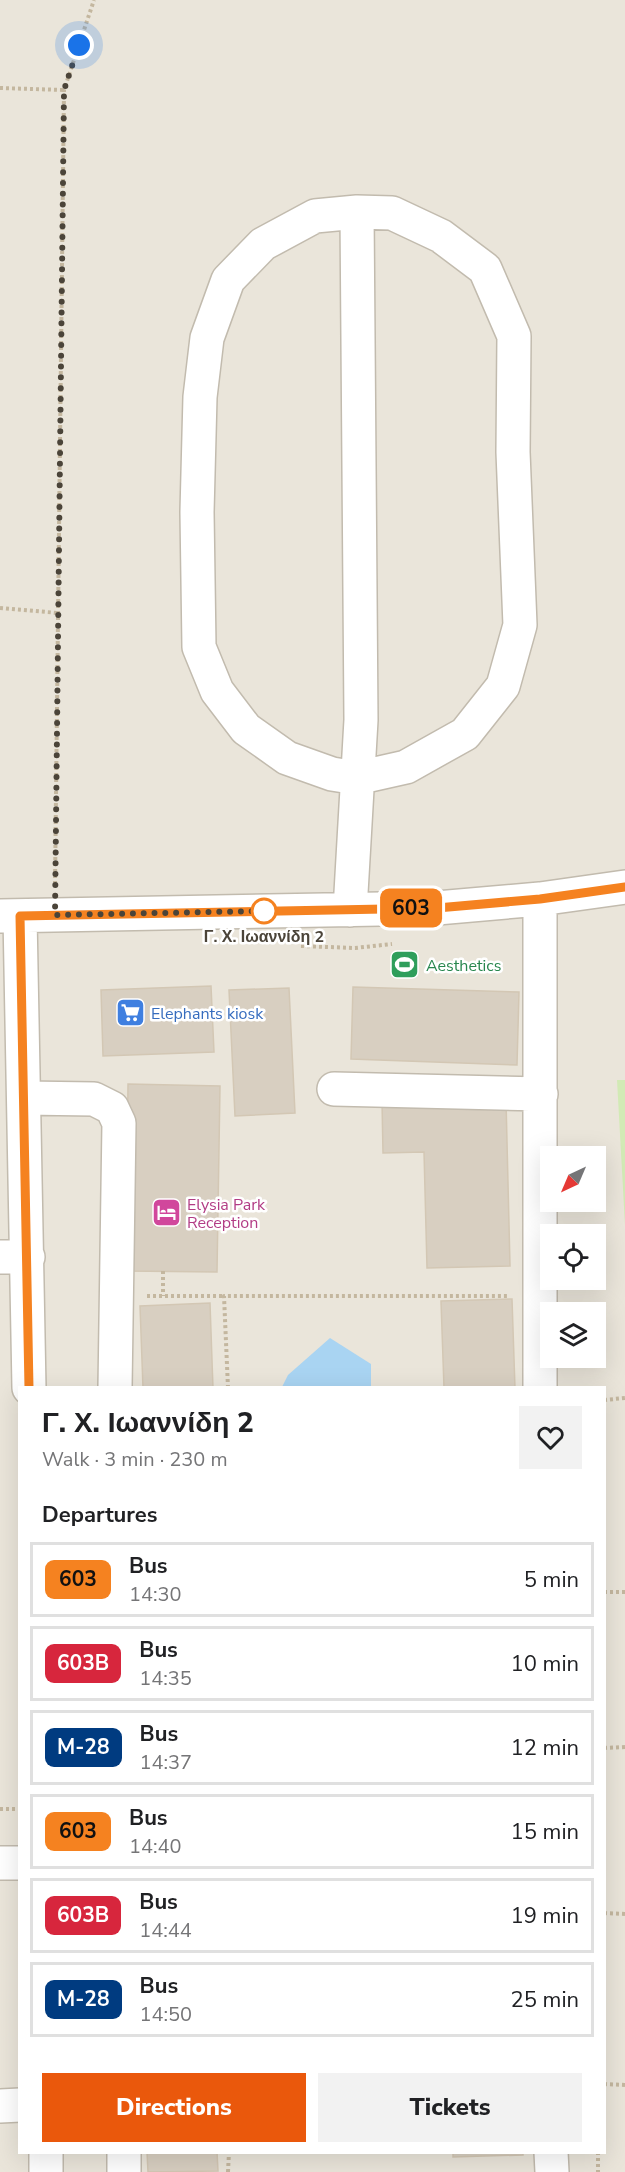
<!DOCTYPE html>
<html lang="en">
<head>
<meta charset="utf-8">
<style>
	:root { --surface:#fff; --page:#f2f2f2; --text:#202124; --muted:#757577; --line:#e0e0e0; --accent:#ea580c }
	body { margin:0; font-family:"Nunito Sans",sans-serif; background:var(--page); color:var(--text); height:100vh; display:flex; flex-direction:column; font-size:22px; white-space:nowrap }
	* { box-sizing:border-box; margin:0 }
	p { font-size:20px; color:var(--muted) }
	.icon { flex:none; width:33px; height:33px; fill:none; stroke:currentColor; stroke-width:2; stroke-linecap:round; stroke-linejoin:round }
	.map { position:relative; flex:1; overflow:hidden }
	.drawer { position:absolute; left:18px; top:1386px; width:588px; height:768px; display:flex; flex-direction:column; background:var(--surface); border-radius:0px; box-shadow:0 6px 24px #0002 }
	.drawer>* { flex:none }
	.badge { padding:0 12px; border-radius:9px; font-size:21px; line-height:39px }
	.needle { width:39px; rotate:224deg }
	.controls { position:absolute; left:540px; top:1146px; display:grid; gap:12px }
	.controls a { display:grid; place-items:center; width:66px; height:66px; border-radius:0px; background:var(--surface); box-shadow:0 6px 24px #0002; font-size:30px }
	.you { position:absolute; width:30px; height:30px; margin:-15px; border:4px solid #fff; border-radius:50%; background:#1a73e8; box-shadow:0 0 0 9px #1a73e833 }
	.map>.badge { position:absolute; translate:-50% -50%; box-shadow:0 0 0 3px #fff }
	h2 { padding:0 24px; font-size:22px; line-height:54px }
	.round { display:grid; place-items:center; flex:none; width:63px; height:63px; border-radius:0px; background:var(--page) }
	.head { display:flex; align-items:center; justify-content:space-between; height:102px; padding:0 24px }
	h1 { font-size:28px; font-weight:800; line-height:45px }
	.cta { display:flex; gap:12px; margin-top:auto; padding:12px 24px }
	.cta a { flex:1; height:69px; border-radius:0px; background:var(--accent); color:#fff; font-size:24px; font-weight:800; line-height:69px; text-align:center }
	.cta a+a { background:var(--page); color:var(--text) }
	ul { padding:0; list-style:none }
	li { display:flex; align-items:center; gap:18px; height:75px; margin:0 12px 9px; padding:0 12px; border:3px solid var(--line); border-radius:0px }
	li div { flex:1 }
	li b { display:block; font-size:22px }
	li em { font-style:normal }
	li .badge { min-width:66px; font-weight:700; text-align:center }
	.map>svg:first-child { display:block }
	.residential { fill:#eae5da; fill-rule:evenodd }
	.green { fill:#d2eab5 }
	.water { fill:#a9d4f2 }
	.building { fill:#d8cfc1; stroke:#d3c7b4; stroke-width:1.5 }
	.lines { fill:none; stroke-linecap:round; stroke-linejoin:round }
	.minor-casing { stroke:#c2bbae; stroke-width:36 }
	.path { stroke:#c4b79f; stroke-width:4; stroke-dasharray:3 3; stroke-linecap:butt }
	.minor { stroke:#fff; stroke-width:33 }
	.line-casing { stroke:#fff; stroke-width:14 }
	.line { stroke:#f58220; stroke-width:9 }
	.walk { stroke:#4b4439; stroke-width:6; stroke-dasharray:0 10.8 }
	.stop-dot { fill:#fff; stroke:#f58220; stroke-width:3 }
	.labels { text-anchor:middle; stroke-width:5; stroke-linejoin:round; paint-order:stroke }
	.stop-label { font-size:16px; font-weight:bold; fill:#4b4439; stroke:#fff }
	.leisure-label { font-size:16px; fill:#27864d; stroke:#fff; text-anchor:start }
	.shop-label { font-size:16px; fill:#366cbe; stroke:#fff; text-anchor:start }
	.hotel-label { font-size:16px; fill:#b23c85; stroke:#fff; text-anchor:start }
</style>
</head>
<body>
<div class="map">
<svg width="625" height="2172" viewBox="0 0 625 2172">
	<rect width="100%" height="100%" fill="#f6f3ec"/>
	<path class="residential" d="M0,0H625V2172H0ZM550,1156H596V1202H550ZM550,1234H596V1280H550ZM550,1312H596V1358H550ZM20,1388H604V2152H20Z"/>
	<path class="green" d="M617,1080H625V1225Z"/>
	<path class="water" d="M330,1338L371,1364V1387H282L288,1375Z"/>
	<path class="building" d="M211,986L214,1052L103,1056L101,990Z
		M353,987L519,992L517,1065L351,1059Z
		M289,988L295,1113L235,1116L229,990Z
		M128,1084L220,1086L217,1272L126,1271Z
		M506,1100L510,1266L427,1268L424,1152L383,1153L382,1102Z
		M512,1299L515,1388H444L441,1301Z
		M210,1303L213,1388H143L140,1306Z
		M147,2152H217L218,2171L148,2172Z
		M453,2152H523V2155L453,2157Z"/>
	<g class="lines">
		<defs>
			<path id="minor" d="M357,212L392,213L441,236L485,269L514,336L513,452L520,625L503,686L465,734L406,767L357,778L332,774L287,758L246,729L217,691L199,647L197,512L200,397L207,338L228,280L263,244L315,216Z
				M540,899V1388
				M350,910L361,720L357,212
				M0,916L437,908L540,899L625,887
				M20,916L29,1388
				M334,1089L541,1094
				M24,1098L94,1099L112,1108L119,1123L115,1388
				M0,1257H28
				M0,1863H20
				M0,2106L20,2105
				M46,2152V2172
				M124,2152V2172
				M551,2152L552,2172"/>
		</defs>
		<use href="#minor" class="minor-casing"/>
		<path class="path" d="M0,88L64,90
			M0,608L58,613
			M55,884L64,90L94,0
			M301,946L355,948L392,944
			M163,1271V1296
			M147,1296H224
			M228,1388L224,1296H507
			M604,1400L625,1398
			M604,1592H625
			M604,1748L625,1747
			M0,1809H20
			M604,1913L625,1914
			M604,2084L625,2085
			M598,2152V2172
			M228,2172L229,2152"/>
		<use href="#minor" class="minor"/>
	</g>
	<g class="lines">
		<defs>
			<path id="line" d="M29,1388L20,916L437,908L540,899L625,887"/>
		</defs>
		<use href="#line" class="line-casing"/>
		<use href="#line" class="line"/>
		<path class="walk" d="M79,45L64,90L55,915L264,911"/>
	</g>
	<defs>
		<symbol id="stadium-square" viewBox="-11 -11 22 22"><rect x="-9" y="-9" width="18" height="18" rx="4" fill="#2e9e5b" stroke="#fff"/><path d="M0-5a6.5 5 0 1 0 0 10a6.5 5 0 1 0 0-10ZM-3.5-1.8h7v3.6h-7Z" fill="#fff"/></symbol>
		<symbol id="supermarket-square" viewBox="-11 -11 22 22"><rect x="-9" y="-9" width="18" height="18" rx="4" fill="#3f7fe0" stroke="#fff"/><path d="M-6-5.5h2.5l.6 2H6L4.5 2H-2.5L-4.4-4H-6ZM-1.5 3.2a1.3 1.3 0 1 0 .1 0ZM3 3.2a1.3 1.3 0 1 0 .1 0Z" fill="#fff"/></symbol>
		<symbol id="hotel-square" viewBox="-11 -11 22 22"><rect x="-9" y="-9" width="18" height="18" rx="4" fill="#d1479c" stroke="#fff"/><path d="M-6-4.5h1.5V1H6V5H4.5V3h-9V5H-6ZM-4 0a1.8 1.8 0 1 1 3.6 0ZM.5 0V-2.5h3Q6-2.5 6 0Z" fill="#fff"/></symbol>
	</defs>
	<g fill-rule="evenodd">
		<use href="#stadium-square" x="388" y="948" width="33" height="33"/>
		<use href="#supermarket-square" x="114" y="996" width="33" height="33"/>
		<use href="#hotel-square" x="150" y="1196" width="33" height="33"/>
	</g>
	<circle class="stop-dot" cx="264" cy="911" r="12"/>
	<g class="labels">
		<g class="stop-label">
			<text x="264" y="942">Γ. Χ. Ιωαννίδη 2</text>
		</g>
		<g class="leisure-label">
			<text x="426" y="971">Aesthetics</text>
		</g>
		<g class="shop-label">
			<text x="151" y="1019">Elephants kiosk</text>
		</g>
		<g class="hotel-label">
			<text x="187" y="1210">Elysia Park<tspan x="187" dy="18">Reception</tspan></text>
		</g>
	</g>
</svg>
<div class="controls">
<a><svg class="needle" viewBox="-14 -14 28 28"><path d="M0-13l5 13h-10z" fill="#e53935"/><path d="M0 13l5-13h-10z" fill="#757577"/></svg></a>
<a><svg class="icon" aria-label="locate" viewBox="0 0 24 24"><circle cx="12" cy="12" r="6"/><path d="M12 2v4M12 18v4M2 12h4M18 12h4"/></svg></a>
<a><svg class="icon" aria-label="layers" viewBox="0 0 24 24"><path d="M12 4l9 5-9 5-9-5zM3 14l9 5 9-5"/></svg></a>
</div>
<div class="you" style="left:79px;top:45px"></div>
<b class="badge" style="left:411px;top:908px;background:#f58220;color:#111">603</b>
<section class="drawer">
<div class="head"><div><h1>Γ. Χ. Ιωαννίδη 2</h1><p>Walk · 3 min · 230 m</p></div><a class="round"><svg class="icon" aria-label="heart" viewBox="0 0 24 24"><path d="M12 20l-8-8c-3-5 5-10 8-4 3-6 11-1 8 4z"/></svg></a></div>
<h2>Departures</h2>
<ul>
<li><span class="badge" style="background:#f58220;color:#111">603</span><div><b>Bus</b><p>14:30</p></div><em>5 min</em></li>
<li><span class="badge" style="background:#d7263d;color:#fff">603B</span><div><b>Bus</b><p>14:35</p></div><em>10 min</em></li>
<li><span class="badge" style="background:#003b80;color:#fff">M-28</span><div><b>Bus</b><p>14:37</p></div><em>12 min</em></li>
<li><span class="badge" style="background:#f58220;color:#111">603</span><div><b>Bus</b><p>14:40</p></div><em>15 min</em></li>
<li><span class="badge" style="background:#d7263d;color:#fff">603B</span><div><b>Bus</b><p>14:44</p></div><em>19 min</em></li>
<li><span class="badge" style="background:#003b80;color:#fff">M-28</span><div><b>Bus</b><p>14:50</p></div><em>25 min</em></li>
</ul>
<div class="cta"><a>Directions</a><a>Tickets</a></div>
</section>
</div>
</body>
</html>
